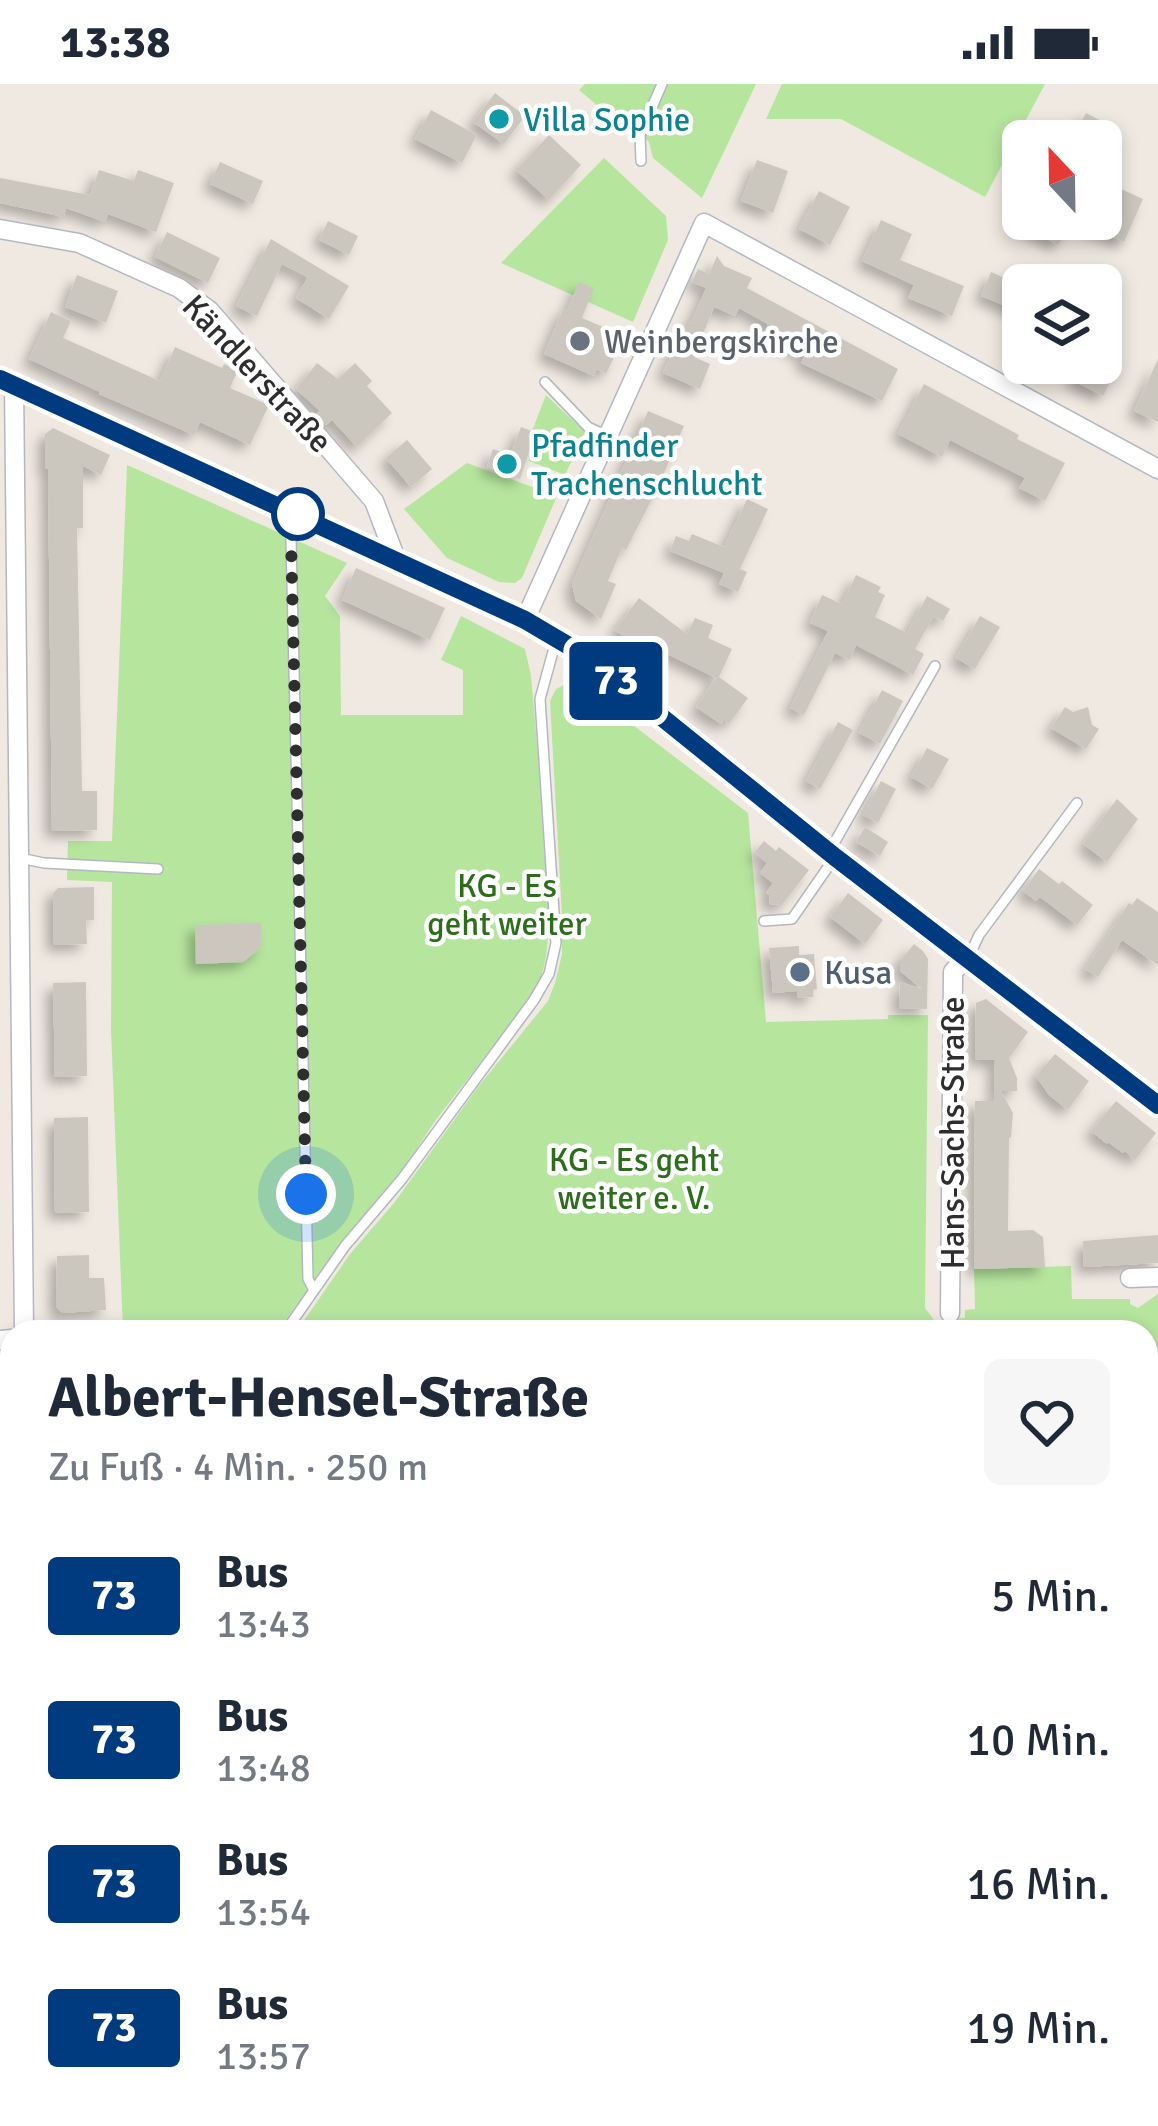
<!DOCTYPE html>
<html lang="de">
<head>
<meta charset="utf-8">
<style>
	:root { --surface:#fff; --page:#f6f6f7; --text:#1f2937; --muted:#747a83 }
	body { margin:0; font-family:Signika,sans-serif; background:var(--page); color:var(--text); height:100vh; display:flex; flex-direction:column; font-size:45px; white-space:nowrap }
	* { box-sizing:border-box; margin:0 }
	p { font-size:39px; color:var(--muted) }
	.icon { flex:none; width:66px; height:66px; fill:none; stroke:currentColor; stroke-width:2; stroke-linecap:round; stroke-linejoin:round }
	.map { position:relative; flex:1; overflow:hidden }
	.drawer { position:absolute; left:0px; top:1236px; width:1158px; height:807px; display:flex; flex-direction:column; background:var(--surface); border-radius:36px 36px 0 0; box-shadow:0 6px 18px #0003 }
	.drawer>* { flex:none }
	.badge { padding:0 24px; border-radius:9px; font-size:42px; line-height:78px }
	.needle { width:78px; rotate:338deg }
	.fabs { position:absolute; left:1002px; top:36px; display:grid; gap:24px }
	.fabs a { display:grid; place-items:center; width:120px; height:120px; border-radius:18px; background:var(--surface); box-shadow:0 6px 18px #0003; font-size:60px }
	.you { position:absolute; width:60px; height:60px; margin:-30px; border:9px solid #fff; border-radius:50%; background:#1a73e8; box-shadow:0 0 0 18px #1a73e833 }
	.map>.badge { position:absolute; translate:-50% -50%; box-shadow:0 0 0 6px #fff }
	.round { display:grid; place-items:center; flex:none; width:126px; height:126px; border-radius:18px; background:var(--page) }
	.head { display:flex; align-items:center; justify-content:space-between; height:204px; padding:0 48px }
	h1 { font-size:57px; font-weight:800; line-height:90px }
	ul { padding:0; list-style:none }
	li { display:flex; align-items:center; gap:36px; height:144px; padding:0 48px }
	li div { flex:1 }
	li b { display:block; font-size:45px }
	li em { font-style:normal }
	li .badge { min-width:132px; font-weight:700; text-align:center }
	.status { display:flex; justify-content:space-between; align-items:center; height:84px; padding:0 60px; background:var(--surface); direction:ltr }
	.status svg { height:33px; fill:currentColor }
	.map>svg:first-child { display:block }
	.green { fill:#b6e59e }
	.building { fill:#cbc7bf; filter:url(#shadow) }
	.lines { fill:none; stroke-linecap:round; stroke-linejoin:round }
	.lane-casing { stroke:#b4b7c1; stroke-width:12 }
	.street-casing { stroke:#b4b7c1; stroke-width:21 }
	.secondary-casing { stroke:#b4b7c1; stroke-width:27 }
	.lane { stroke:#fff; stroke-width:9 }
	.street { stroke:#fff; stroke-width:18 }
	.secondary { stroke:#fff; stroke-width:24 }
	.line-casing { stroke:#fff; stroke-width:27 }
	.line { stroke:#003b80; stroke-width:18 }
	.walk { stroke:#2e2e2e; stroke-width:12; stroke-dasharray:0 21.6 }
	.culture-dot { fill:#0f9aa8; stroke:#fff; stroke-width:4.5 }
	.worship-dot { fill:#6b7280; stroke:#fff; stroke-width:4.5 }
	.stop-dot { fill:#fff; stroke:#003b80; stroke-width:6 }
	.service-dot { fill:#5c6f8a; stroke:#fff; stroke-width:4.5 }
	.labels { text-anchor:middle; stroke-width:9; stroke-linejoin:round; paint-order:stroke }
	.culture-label { font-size:33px; fill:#0d838f; stroke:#fff; text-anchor:start }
	.worship-label { font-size:33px; fill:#5b616d; stroke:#fff; text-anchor:start }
	.street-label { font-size:33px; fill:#2e2e2e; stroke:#fff }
	.park-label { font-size:33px; fill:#2c6e1b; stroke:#fff }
	.service-label { font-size:33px; fill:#4e5e75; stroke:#fff; text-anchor:start }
</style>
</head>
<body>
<div class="status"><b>13:38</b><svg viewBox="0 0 49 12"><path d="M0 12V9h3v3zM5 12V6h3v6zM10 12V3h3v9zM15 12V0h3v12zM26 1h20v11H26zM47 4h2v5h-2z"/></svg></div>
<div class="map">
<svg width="1158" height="2042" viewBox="0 0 1158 2042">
	<defs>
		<filter id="shadow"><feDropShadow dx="-7" dy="7" stdDeviation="6" flood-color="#0004"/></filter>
	</defs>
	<rect width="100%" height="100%" fill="#efe9e1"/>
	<path class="green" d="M585,0H756L702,114L653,74L649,58L631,43L618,39L579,6Z
		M782,0H1045L985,113L841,35H766Z
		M604,74L666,132L668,156L633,238L501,179Z
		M546,311L585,348L565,391L529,377L539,351L532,347Z
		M467,379L557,412L522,494L515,499L499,498L447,474L404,425Z
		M127,381L347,479L325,512L340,532L341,631H463V586L441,576L461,532L525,565L531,592C536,644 540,697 543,750C546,802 557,859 536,907L435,1037L398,1093L330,1175L277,1248H123L111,945L112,798L67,796L68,757H112Z
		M574,596L748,729L766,938L888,935V931H928L925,1224L934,1236V1248H296L350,1170L394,1119L478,1003L548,917L555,899L562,870V832L550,617L556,605Z
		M1071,1182L1072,1215H1130V1220L1138,1224L1158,1210V1526L1146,1525V1248H939V1236L965,1234V1226L975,1225L974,1185Z"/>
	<path class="building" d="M495,9L525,32L504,60L473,38Z
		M431,26L477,51L462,79L415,55Z
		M1086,29L1109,41L1100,57H1071Z
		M549,51L581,81L549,116L516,86Z
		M757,76L788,87L773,129L741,117Z
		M220,78L263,97L253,120L210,100Z
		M99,86L134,97L138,86L174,99L156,148L108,130L105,138L66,124L64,133L0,119V94L90,111Z
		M1110,100L1143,115L1124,158L1074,135L1058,161L1013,135H1101V120Z
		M819,107L850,123L830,161L799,145Z
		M881,136L912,150L900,176L964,202L952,232L908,214L914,201L862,177Z
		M328,137L358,152L349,171L319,156Z
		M167,148L220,174L208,199L155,173Z
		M271,155L349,202L329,235L296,214L308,193L282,180L257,232L236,222Z
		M717,172L724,182L752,194L747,204L898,285L882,317L801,279L805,271L764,249L768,240L739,224L735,232L714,223L694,273L710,280L700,305L663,289L687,237L691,239L706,204L692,198L698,185L709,190Z
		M991,188L1023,202V229L981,212Z
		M77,191L118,207L106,239L65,223Z
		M579,198L594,204L582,234L615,248L607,265L616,269L606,290L597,285L594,292L544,270L563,225L567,227Z
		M51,228L71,237L63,254L160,297L175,263L222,284L224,280L238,286L230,304L269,321L250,361L200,338L194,351L99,310L100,308L29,275Z
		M1101,274L1118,282L1103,312L1072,296L1081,279H1101Z
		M1158,275V338L1134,327Z
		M317,279L338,295L355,279L372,297L367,302L392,329L357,363L332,336L326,341L316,330L320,327L296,305Z
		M924,300L1019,351L1017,355L1065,379L1045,417L1019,404L1025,394L950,356L942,373L898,350Z
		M648,327L684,342L659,401L626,466L622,464L608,497L616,500L601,535L576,517L572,500Z
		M521,343L539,350L533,366L530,365L520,395L487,383L493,365L510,371Z
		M53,344L110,371L101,391L83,382V444H77L82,707H97V746L52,747L48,385H45V350Z
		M407,356L432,385L411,403L386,374Z
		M747,415L768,425L740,485L747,488L738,508L719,500L724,489L670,467L676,452L689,457L692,450L724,463Z
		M356,484L445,524L430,556L342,516Z
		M856,491L881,503L878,508L885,511L875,533L907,549L927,512L950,525L943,537L934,532L915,565L924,570L913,591L856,561L850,576L835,569L804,631L790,624L828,547L810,539L822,511L842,520Z
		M639,514L687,550L695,534L713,541L708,554L732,565L719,593L748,614L729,640L724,635L721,640L696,623L716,594L655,564L649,572L615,546Z
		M980,532L1000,543L975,585L956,574Z
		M882,606L903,617L880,660L859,649Z
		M1065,623L1073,628L1088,623L1092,641L1099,645L1086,665L1051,644Z
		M838,638L853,646L820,705L806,697Z
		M927,664L949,675L932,705L911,693Z
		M881,697L896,705L878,739L863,731Z
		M1117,715L1138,735L1107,778L1083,760Z
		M865,743L888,758L880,772L856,758Z
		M764,757L776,767L779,763L809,786L782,821L770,820L769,811L766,809L773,799L760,789L767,779L755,768Z
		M1039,785L1059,800L1062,797L1093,821L1077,841L1040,813L1036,817L1023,807Z
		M94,803V836H86L87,860L54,861L53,809L58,804Z
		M848,809L883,836L865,860L830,833Z
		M1137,814L1158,828V881L1122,856L1098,893L1085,885L1129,819L1132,821Z
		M261,839L262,863L243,878L196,880L195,841Z
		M914,860L923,867L928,875L927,925L899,924L900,898L922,905L900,887V877Z
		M799,862V871L814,870L817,905L813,906V913L797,914V907L773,909L769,864Z
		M86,898L87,992L55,993L53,899Z
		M986,915L1028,948L1009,974L1017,994V1007H1001L1013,1029L1011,1054L1009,1053L1008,1147L1033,1146L1043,1153L1045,1183L974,1185L975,1017H994L995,976L975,975L976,919Z
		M1055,970L1089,997L1068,1026L1049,1011L1036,992Z
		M1116,1017L1156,1049L1135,1076L1125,1067L1123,1069L1108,1058L1107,1060L1091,1047Z
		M88,1033L89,1128L55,1129L54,1034Z
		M1158,1151V1179L1084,1183L1083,1157Z
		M89,1171V1194H104L106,1226L62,1229L56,1222L57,1172Z"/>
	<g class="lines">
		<defs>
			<path id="lane" d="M641,77L640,51L662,0
				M545,298L588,343L607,352
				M297,434L291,455L308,1195L314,1206
				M829,768L935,582
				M20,774L44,779L158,785
				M764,837L792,835L835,773
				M968,875L979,851L1077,719
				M285,1248L345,1162L402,1095L534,916L549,890L556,859L540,615L557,553
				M1108,2031V2042
				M284,2042V2031"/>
			<path id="street" d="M0,145L79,159L179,204L210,227L374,417L396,475
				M0,295L525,536L586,573L829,768L1158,1021
				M14,299L24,1248
				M525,536L704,139L1158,385
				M1130,1194L1158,1193
				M950,1229L953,888L966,873
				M0,1256L12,1255
				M543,2031V2042
				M947,2031V2042"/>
			<path id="secondary" d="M1146,1750L1158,1748
				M0,1948L12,1937"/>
		</defs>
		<use href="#lane" class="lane-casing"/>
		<use href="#street" class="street-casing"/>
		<use href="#secondary" class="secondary-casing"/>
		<use href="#lane" class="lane"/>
		<use href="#street" class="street"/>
		<use href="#secondary" class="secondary"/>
	</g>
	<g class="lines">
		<defs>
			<path id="line" d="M0,295L525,536L586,572L835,773L1158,1021"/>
		</defs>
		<use href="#line" class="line-casing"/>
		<use href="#line" class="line"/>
		<path class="walk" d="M298,430L291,454L306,1110"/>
	</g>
	<g class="culture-dot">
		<circle cx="499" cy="35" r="12"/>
		<circle cx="507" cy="380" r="12"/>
	</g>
	<circle class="worship-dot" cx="580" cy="257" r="12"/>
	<circle class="stop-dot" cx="298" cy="430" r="24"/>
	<circle class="service-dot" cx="800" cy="888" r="12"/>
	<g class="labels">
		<g class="culture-label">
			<text x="523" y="47">Villa Sophie</text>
			<text x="531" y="373">Pfadfinder<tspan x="531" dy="38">Trachenschlucht</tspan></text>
		</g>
		<g class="worship-label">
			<text x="604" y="269">Weinbergskirche</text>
		</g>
		<g class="street-label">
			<text transform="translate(258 289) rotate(47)" y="12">Kändlerstraße</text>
			<text transform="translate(952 1049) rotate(-90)" y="12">Hans-Sachs-Straße</text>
		</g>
		<g class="park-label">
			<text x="507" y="813">KG - Es<tspan x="507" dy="38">geht weiter</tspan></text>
			<text x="634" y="1087">KG - Es geht<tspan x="634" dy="38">weiter e. V.</tspan></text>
		</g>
		<g class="service-label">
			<text x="824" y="900">Kusa</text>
		</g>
	</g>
</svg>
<div class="fabs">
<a><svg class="needle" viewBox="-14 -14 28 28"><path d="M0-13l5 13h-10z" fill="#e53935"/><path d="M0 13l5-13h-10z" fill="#747a83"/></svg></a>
<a><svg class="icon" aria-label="layers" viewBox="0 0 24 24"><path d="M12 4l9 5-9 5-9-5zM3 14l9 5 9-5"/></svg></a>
</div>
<div class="you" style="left:306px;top:1110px"></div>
<b class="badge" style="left:616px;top:597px;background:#003b80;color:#fff">73</b>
<section class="drawer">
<div class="head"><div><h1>Albert-Hensel-Straße</h1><p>Zu Fuß · 4 Min. · 250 m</p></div><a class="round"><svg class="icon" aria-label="heart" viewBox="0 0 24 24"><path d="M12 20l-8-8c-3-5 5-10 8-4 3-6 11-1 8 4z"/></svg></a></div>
<ul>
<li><span class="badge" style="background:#003b80;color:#fff">73</span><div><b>Bus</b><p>13:43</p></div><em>5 Min.</em></li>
<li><span class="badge" style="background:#003b80;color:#fff">73</span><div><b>Bus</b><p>13:48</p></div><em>10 Min.</em></li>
<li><span class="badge" style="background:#003b80;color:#fff">73</span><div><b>Bus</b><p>13:54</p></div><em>16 Min.</em></li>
<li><span class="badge" style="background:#003b80;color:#fff">73</span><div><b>Bus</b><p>13:57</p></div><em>19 Min.</em></li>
</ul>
</section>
</div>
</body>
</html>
